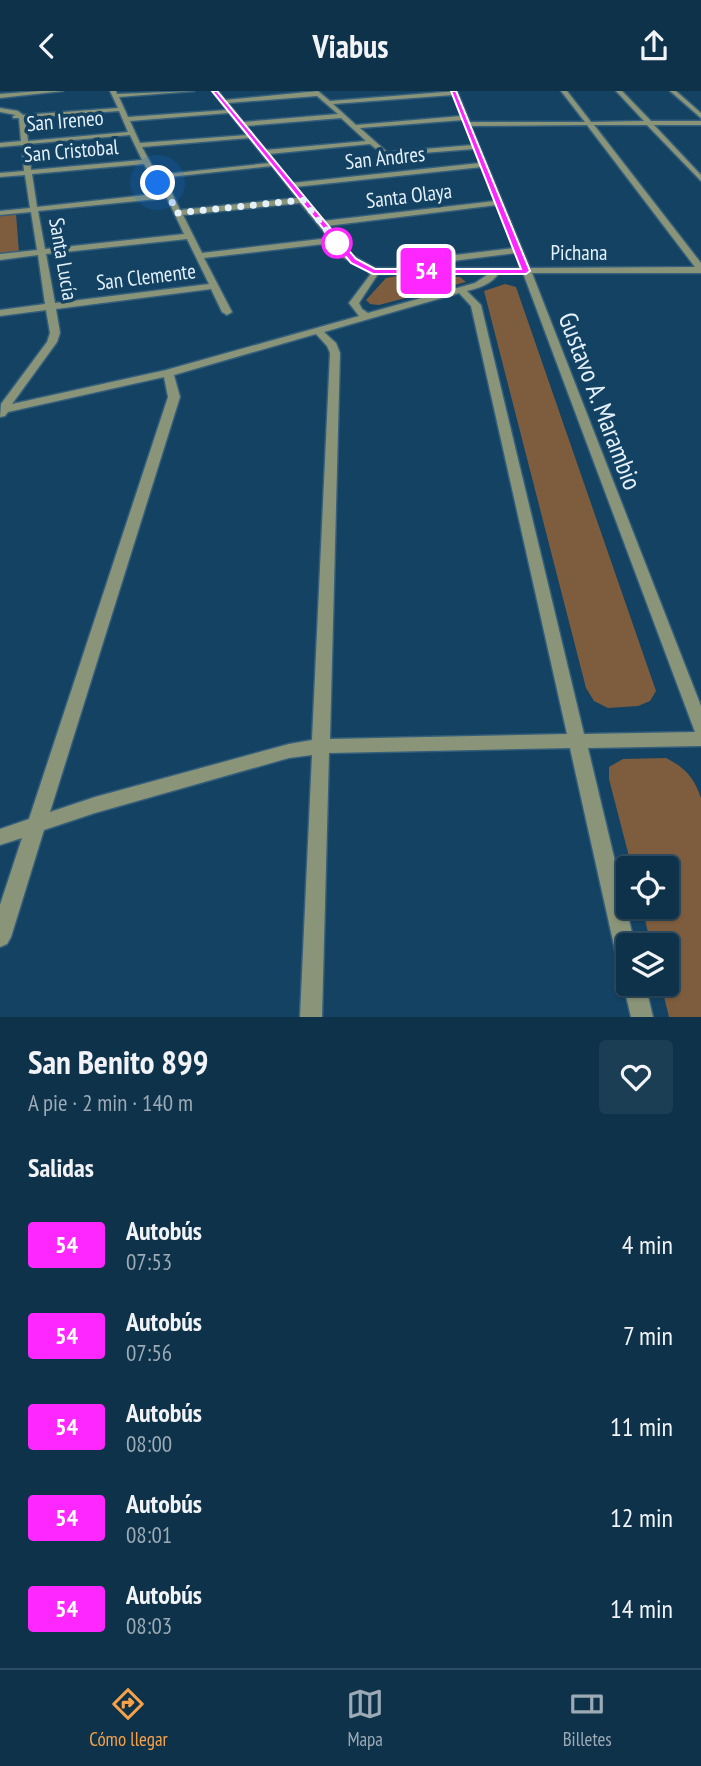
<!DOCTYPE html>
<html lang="es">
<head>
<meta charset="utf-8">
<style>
	:root { --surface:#0e324a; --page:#1c3e54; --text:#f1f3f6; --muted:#9baab5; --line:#2e4d62; --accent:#f7a248 }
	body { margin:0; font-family:"PT Sans Narrow",sans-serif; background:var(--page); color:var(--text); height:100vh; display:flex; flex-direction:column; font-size:26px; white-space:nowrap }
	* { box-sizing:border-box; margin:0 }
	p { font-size:23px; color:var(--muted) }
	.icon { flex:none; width:38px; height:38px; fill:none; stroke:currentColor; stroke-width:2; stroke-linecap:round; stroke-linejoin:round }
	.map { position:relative; height:926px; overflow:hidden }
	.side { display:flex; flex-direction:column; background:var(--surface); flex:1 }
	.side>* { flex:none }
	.badge { padding:0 14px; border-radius:5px; font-size:24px; line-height:46px }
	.controls { position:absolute; left:616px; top:765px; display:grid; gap:14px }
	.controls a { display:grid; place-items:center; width:63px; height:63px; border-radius:7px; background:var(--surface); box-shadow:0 2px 5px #0004,0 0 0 2px var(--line); font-size:35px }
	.you { position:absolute; width:35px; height:35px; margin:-18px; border:5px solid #fff; border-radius:50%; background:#1a73e8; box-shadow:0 0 0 10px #1a73e833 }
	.map>.badge { position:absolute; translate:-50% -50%; box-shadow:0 0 0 4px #fff }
	h2 { padding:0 28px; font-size:26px; line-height:63px }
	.round { display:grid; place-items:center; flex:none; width:74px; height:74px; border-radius:7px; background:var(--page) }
	.overview { display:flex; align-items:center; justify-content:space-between; height:119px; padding:0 28px }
	h1 { font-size:33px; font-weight:600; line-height:52px }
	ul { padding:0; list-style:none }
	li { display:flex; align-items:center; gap:21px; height:91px; padding:0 28px }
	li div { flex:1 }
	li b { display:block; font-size:26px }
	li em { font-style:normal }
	li .badge { min-width:77px; font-weight:700; text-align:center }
	header { display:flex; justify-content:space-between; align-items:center; height:91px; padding:0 28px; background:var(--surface); font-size:32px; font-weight:600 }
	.tabs { display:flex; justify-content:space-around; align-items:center; height:98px; border-top:2px solid var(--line); background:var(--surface); font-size:19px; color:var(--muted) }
	.tabs a { display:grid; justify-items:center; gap:4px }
	.tabs .on { color:var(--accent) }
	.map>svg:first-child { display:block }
	.green { fill:#7e5d3e }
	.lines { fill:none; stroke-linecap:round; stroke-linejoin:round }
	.street-casing { stroke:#345e7b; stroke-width:3 }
	.street { fill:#8a9478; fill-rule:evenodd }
	.line { fill:#fe27ff; stroke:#fff; stroke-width:2 }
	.walk { stroke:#e4f0fa; stroke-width:7; stroke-dasharray:0 12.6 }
	.stop-dot { fill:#fff; stroke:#fe27ff; stroke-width:3.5 }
	.labels { text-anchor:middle; stroke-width:7; stroke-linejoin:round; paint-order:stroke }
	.far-street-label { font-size:21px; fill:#e4f0fa; stroke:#134263 }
	.street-label { font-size:26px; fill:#e4f0fa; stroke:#134263 }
</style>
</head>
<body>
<header><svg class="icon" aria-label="back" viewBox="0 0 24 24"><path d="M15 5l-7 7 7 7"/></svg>Viabus<svg class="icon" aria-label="share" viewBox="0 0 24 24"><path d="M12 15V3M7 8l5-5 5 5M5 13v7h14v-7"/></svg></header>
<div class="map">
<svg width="701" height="926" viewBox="0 0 701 926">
	<rect width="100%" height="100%" fill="#134263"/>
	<path class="green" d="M16,123L19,161L0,163V124Z
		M397,185L460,186L466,191L379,214L370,213L366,209L386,187Z
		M505,193L516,196L656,600L650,610L638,615L608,617L594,610L586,597L484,200Z
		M666,667C686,677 694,687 701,707V926H669L661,893L667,892V854H651L642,816H667V777H632L609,688V676L623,668Z"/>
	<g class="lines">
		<defs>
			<path id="street" d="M40,0H63L0,7V3Z
				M110,0H116L117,3L194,0L119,6L128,26L227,19L212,0H218L225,9L318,0L330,10L457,0L470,31H585L561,0H567L591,31L644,30L616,0H622L651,30H701V34H654L701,84V90L647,34H594L701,172V182H532L701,615V655L588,657L635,854H628V878L620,875L617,868L570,657L329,662L322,926H300L312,664L289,667L95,722L44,739L11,846L7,853L0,856V814L22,747L0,754V738L29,728L168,306L164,286L8,321L5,325L0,326L1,313L47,251L50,242L46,219L0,225V219L45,213L38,164L0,169V163L37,159L31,121L0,124V120L30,117L25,84L0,86V82L24,80L22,54L0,56V52L21,50L19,27H13V25L16,24L0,21V17L18,20L23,24L118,17ZM453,4L461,25L356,34L333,13ZM317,5L338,23L243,31L228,12ZM119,20L128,41L28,50L25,27ZM229,22L247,44L140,52L130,30ZM341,27L366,50L266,59L246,35ZM463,29L473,54L387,61L360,37ZM587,34L695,176L530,177L471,35ZM130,44L142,69L31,79L28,53ZM249,47L269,72L157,84L142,56ZM370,53L385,65L474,58L480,72L292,92L269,63ZM144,73L152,87L164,102L37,116L32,83ZM272,75L297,107L180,119L169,96L160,87ZM482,76L495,110L323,130L295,96ZM167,107L184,143L45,158L38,120ZM300,112L329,147L202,162L183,124ZM497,114L514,157L413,169L409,172L413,175L516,162L521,177H375L350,163L327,135ZM187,148L209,193L55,212L46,163ZM332,152L344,167L369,181L370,184L349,212L359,225L166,279L12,313L57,251L60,242L56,218L211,198L222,221L227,224L232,221L204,167ZM490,182L475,192L368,222L362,218L359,212L378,183ZM499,182H523L695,641L584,643L481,214L467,200C479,197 492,193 499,182ZM459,202L471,215L567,643L330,648L340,262L336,252L324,241ZM316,243L327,255L330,262L312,649L289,653L95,706L50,721L180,306L174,284Z
				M670,0H676L701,22V27Z
				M628,883V892H645L653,926H631L623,892Z"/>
		</defs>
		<use href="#street" class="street-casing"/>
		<use href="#street" class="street"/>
	</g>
	<path class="line" d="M212,0H217L356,168L375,178H521L451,0H456L530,180L526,183H373L351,172Z"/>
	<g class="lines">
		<path class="walk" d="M158,92L165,96L177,122L303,109L337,152"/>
	</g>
	<circle class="stop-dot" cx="337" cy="152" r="14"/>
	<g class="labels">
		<g class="far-street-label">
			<text transform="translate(65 30) rotate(-5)" y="7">San Ireneo</text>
			<text transform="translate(71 60) rotate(-5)" y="7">San Cristobal</text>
			<text transform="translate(385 67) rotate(-6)" y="7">San Andres</text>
			<text transform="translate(409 105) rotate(-7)" y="7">Santa Olaya</text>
			<text x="579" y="169">Pichana</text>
			<text transform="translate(63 168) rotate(80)" y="7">Santa Lucía</text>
			<text transform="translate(146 186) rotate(-7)" y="7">San Clemente</text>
		</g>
		<g class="street-label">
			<text transform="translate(600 310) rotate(69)" y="9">Gustavo A. Marambio</text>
		</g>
	</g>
</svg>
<div class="controls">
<a><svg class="icon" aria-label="locate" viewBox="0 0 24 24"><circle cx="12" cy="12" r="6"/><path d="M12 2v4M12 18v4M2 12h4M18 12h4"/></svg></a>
<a><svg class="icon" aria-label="layers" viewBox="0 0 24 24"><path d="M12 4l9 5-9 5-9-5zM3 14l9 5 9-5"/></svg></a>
</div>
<div class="you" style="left:158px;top:92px"></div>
<b class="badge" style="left:426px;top:180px;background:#fe27ff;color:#fff">54</b>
</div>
<section class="side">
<div class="overview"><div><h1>San Benito 899</h1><p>A pie · 2 min · 140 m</p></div><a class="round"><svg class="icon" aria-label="heart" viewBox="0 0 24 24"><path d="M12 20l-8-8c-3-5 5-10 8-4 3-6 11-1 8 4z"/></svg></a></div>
<h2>Salidas</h2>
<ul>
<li><span class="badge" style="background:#fe27ff;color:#fff">54</span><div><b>Autobús</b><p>07:53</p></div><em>4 min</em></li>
<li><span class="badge" style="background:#fe27ff;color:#fff">54</span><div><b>Autobús</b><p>07:56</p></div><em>7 min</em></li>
<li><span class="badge" style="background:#fe27ff;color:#fff">54</span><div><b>Autobús</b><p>08:00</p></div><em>11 min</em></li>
<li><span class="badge" style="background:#fe27ff;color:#fff">54</span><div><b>Autobús</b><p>08:01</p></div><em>12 min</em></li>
<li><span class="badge" style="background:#fe27ff;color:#fff">54</span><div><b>Autobús</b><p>08:03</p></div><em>14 min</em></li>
</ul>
</section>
<nav class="tabs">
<a class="on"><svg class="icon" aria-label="directions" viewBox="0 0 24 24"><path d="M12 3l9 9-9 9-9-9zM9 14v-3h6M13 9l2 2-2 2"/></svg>Cómo llegar</a>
<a><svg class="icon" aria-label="map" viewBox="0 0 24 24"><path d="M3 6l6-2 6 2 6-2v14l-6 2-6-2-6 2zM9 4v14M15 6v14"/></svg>Mapa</a>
<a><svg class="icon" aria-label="tickets" viewBox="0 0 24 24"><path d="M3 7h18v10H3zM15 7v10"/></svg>Billetes</a>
</nav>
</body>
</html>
